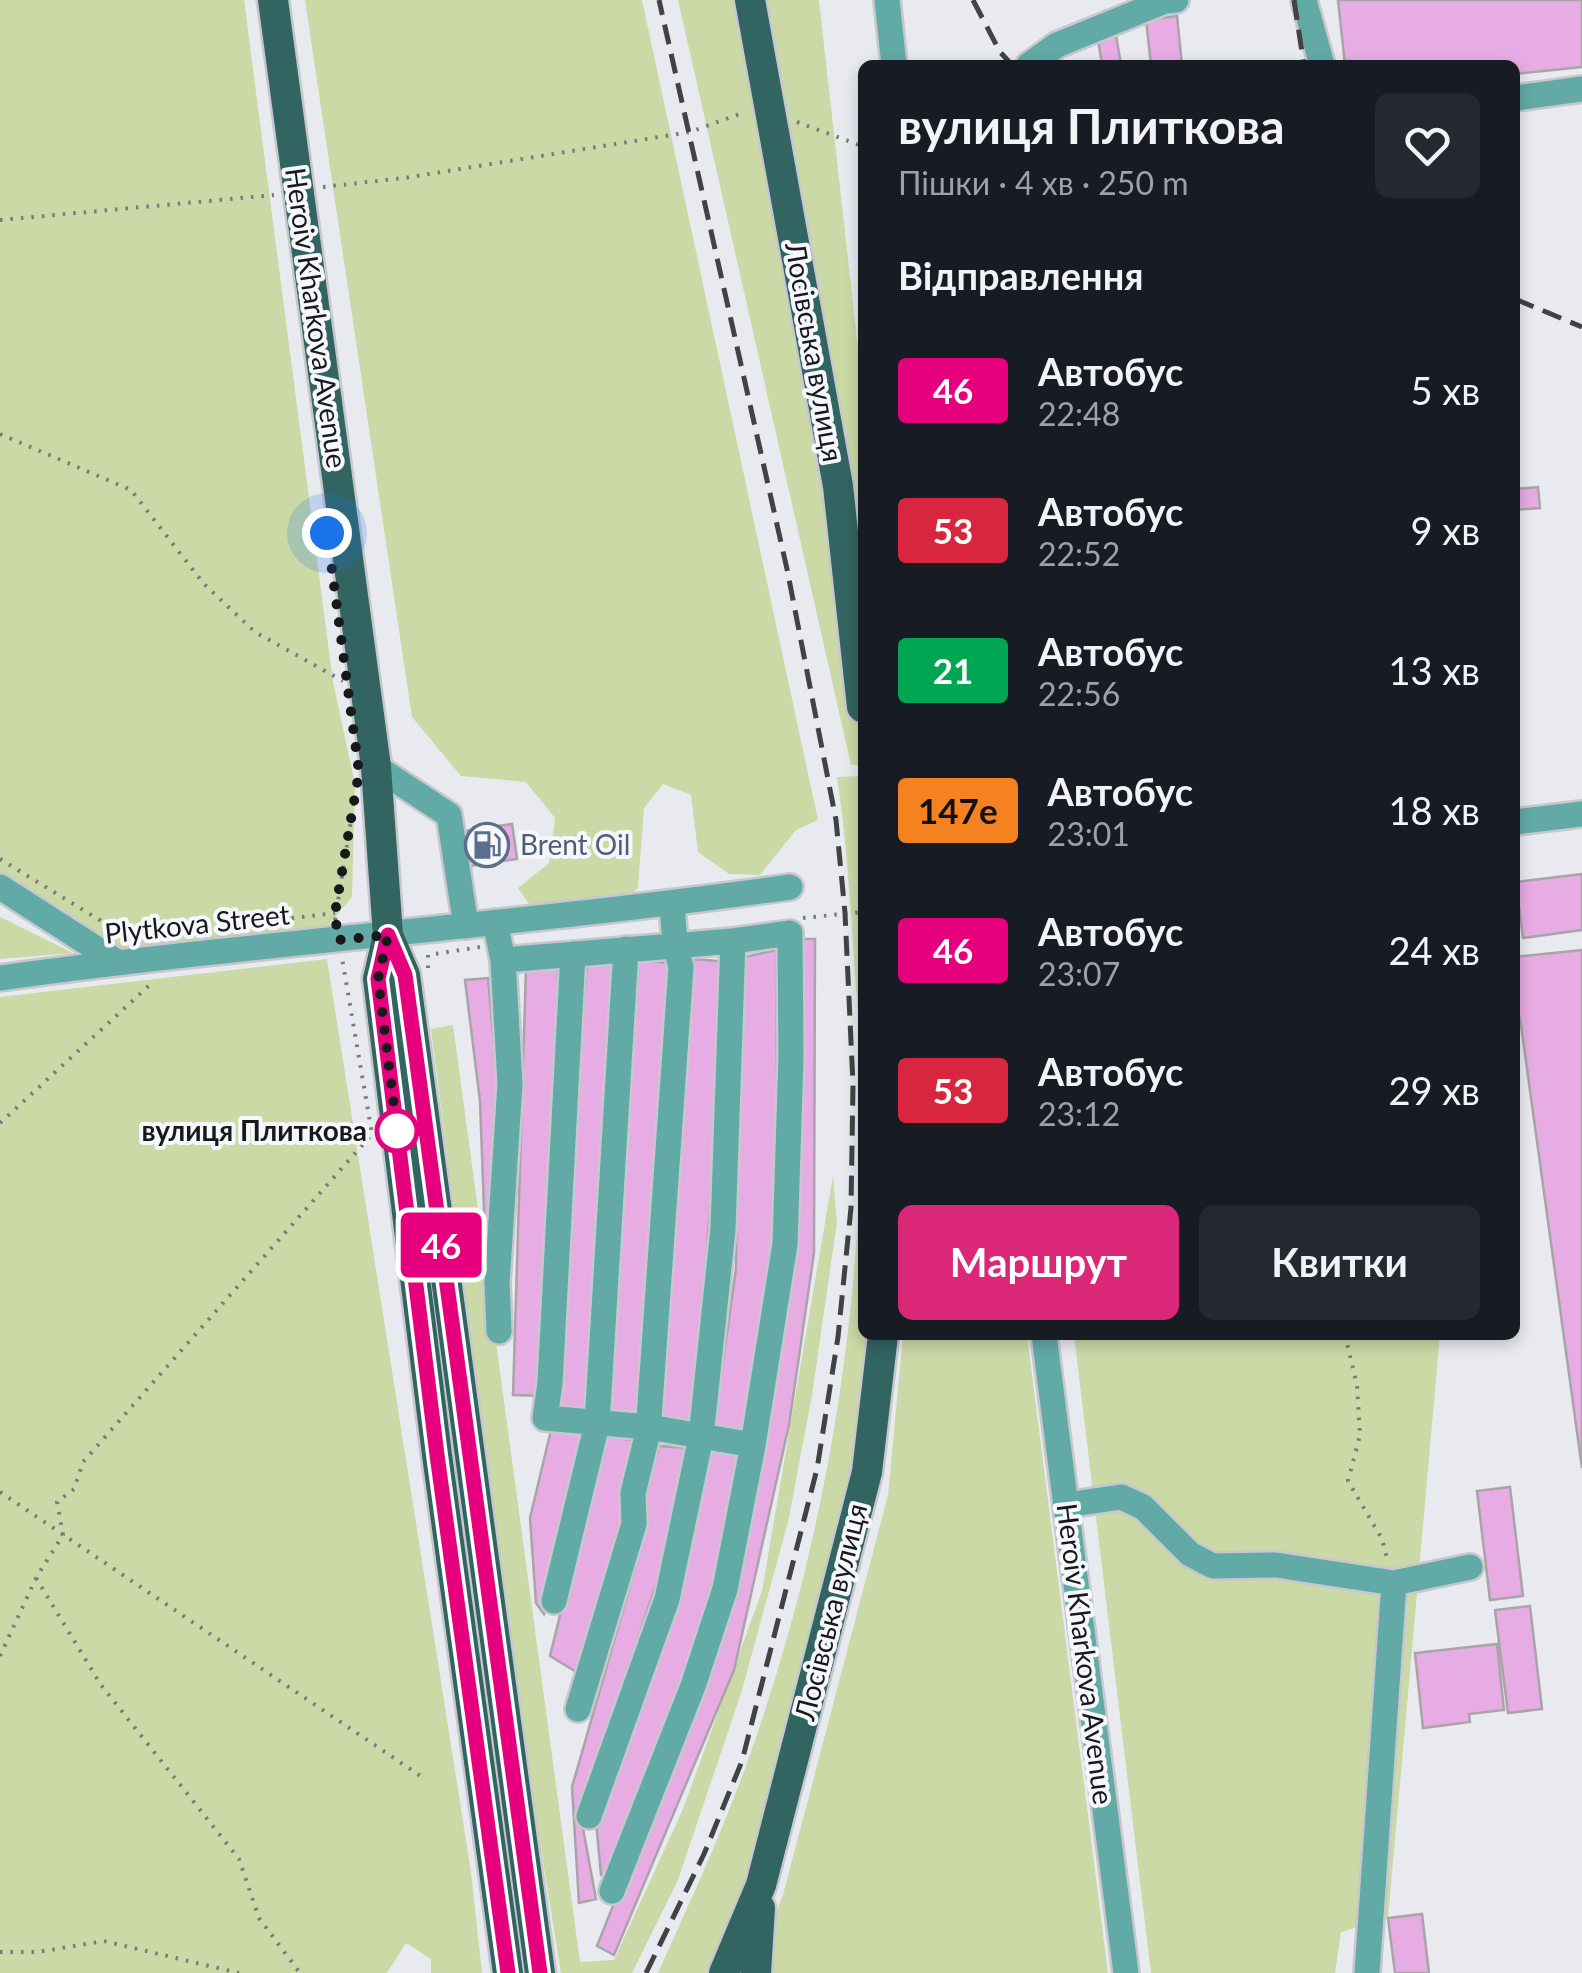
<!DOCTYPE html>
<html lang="uk">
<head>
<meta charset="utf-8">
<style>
	:root { --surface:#171b24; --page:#242831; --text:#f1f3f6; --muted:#9ea1a6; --accent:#db2777 }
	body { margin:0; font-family:Lato,sans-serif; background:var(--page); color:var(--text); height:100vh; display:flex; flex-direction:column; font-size:38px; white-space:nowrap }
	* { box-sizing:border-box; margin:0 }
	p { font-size:32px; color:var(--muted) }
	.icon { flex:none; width:55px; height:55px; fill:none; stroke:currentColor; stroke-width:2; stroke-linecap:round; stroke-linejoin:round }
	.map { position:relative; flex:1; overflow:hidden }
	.details { position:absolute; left:858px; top:60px; width:662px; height:1280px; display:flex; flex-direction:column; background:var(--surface); border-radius:15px; box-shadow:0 5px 15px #0003 }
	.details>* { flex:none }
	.badge { padding:0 20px; border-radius:8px; font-size:35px; line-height:65px }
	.you { position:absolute; width:50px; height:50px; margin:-25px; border:8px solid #fff; border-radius:50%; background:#1a73e8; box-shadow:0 0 0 15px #1a73e833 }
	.map>.badge { position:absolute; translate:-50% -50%; box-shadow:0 0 0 5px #fff }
	h2 { padding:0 40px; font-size:38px; line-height:90px }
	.round { display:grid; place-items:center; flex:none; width:105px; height:105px; border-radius:15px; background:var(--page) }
	.headline { display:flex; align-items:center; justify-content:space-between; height:170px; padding:0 40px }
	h1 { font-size:48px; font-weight:700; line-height:75px }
	.action { display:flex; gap:20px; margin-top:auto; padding:20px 40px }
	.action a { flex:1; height:115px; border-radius:15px; background:var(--accent); color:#fff; font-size:40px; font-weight:700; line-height:115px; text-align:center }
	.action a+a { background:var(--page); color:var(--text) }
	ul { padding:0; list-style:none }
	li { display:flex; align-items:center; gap:30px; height:140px; padding:0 40px }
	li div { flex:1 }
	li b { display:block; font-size:38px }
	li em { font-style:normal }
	li .badge { min-width:110px; font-weight:700; text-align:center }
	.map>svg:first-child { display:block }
	.green { fill:#cbd9a7 }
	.building { fill:#e7ace4; stroke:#a8a4a8; stroke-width:2.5 }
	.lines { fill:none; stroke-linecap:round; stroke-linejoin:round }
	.minor-casing { stroke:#c7c8cd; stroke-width:30 }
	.major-casing { stroke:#c7c8cd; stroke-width:35 }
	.path { stroke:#797a7d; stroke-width:4; stroke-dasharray:2.5 8; stroke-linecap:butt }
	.minor { stroke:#62aaa6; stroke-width:25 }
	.major { stroke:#326462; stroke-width:30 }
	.rail { stroke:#414244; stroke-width:5; stroke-dasharray:20 10; stroke-linecap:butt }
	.line-casing { stroke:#fff; stroke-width:22 }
	.line { stroke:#e6007e; stroke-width:15 }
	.walk { stroke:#18181a; stroke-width:10; stroke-dasharray:0 18 }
	.stop-dot { fill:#fff; stroke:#e6007e; stroke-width:5 }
	.labels { text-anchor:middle; stroke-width:8; stroke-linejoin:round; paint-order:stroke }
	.street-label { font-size:28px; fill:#18181a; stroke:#f6f7fc }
	.service-label { font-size:28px; fill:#4e5e75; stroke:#f6f7fc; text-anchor:start }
	.stop-label { font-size:28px; font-weight:bold; fill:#18181a; stroke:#f6f7fc; text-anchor:end }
</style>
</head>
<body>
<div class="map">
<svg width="1582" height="1973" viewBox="0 0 1582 1973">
	<rect width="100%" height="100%" fill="#e8eaef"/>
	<path class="green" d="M0,0H244L333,682L355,784L352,897L328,926L123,949L0,876Z
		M305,0H642L818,820L796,830L760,875L729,874L698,852L691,795L663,784L644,808L638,888L626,899L534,911L518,888L549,863L555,818L526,782L461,776L412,717Z
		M678,0H819L862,384V765H851Z
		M859,776L862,795V1335H882L867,1427L723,1973H658C689,1904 721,1835 747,1763C826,1543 865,1306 861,1071C861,1034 856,996 854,958C850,897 846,837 837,777Z
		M0,917L73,953L0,959Z
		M327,959L471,1872L482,1973H431V1959L406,1943L387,1973H0V997Z
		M389,986H395L523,1973H516Z
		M453,1025L580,1962L614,1960L683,1809L762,1591L833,1176L837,1222L812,1395L788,1522L742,1690L678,1880L632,1973H561L517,1700L431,1029Z
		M903,1335H1027L1108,1973H752L783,1895L888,1495Z
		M1074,1335H1440L1388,1918L1341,1932L1335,1973H1151Z"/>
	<path class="building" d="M1338,0H1582V67L1515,74V65H1345Z
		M1177,16L1182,65H1151L1146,20Z
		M1115,29L1121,65H1102L1097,32Z
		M1538,487L1540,508L1515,510V489Z
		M512,824L517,859L463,867L458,832Z
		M1582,874V930L1523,938L1516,882Z
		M799,939H815L814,1253L789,1425L734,1670L614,1955L597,1946L714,1652L792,1263Z
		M776,950L778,1233L747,1439L713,1434L736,1268L740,958Z
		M1582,950V1468L1520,1018H1515V957Z
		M694,959L728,962L694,1424L660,1422Z
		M639,960L671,963L638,1419L606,1417Z
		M587,962L620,964L589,1412L556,1409Z
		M526,968L558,969L545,1396L513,1395Z
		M488,978L499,1100L493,1244L485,1236L480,1101L465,980Z
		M551,1430L589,1433L544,1614L536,1603L530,1518Z
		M604,1436L638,1441L628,1516L583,1676L550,1656Z
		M659,1446L692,1448L670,1541L595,1771L582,1823L596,1899L579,1903L572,1787L644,1537L641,1515Z
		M711,1448L747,1453L705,1624L612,1879L601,1875L596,1822Z
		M1510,1487L1523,1596L1490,1600L1477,1491Z
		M1530,1606L1542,1709L1508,1713L1495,1610Z
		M1497,1644L1504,1710L1469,1714L1470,1722L1423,1728L1415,1653Z
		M1422,1914L1429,1973H1395L1388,1918Z"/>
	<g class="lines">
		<defs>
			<path id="minor" d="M887,0L894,65
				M1304,0L1322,65
				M1029,65L1057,45L1165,1L1176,0
				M1515,98L1582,89
				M376,767L449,815L466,926
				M1515,822L1582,814
				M0,887L117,962
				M495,922L503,960L733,941L790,933L791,1057L785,1244L753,1445L725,1589L693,1686L612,1891
				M573,954L550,1383L545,1418L649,1427L753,1445
				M0,978C263,942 528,924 790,887
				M499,1331L497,1283L510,1084L503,960
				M1044,1335L1126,1973
				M1066,1505L1121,1497L1143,1507L1190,1554L1213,1566L1276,1565L1394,1583L1470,1567
				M554,1601L597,1424L626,949
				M578,1709L634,1524L633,1493L648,1432L681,967L675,944L672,904
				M589,1816L667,1599L701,1437L723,1229L733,941
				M1367,1973L1394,1583"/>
			<path id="major" d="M273,0L376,767L388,935L378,979L437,1455L508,1973
				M750,0L838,486L862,707
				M388,935L405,975L540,1973
				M724,1973L761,1885L867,1472L883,1335
				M756,1973L760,1908"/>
		</defs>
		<use href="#minor" class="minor-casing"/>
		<use href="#major" class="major-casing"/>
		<path class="path" d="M797,122L862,146
			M323,187L404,178L690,132L745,112
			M0,220L274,195
			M0,434L131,490L204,584L255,632L343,681
			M0,859L129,938L335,913
			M803,918L862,912
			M335,920L354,801
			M428,968V955L480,947
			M0,1123L154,981
			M1345,1335L1357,1385L1360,1435L1348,1481L1382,1539L1388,1562
			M0,1492L422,1777
			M36,1578L101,1685L239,1859L259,1918L300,1973
			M0,1656L36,1578L63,1535L57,1502L74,1489L83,1462L372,1134L342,958
			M0,1952H38L104,1941L239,1973"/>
		<use href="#minor" class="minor"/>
		<use href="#major" class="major"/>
		<path class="rail" d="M973,0L1000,52L1012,65
			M1294,0L1304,65
			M1515,299L1582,327
			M646,1973L704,1854L742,1761L817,1469L838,1337L851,1208L853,1084L845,913L836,820L787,569L659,0"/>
	</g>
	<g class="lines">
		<defs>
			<path id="line" d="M508,1973L437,1455L378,979L388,935L405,975L540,1973"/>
		</defs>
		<use href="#line" class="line-casing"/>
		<use href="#line" class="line"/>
		<path class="walk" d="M327,533L359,772L335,913L338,940L388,935L378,979L397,1131"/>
	</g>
	<defs>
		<symbol id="fuel-ring" viewBox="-11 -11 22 22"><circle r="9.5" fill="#f6f7fc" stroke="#5c6f8a" stroke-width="1.5"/><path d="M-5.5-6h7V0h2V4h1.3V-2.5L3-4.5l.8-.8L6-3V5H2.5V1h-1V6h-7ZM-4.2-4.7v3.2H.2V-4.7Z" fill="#5c6f8a"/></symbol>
	</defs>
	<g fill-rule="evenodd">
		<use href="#fuel-ring" x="462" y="820" width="50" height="50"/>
	</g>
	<circle class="stop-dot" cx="397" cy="1131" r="20"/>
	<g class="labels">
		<g class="street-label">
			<text transform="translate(316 318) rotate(82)" y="10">Heroiv Kharkova Avenue</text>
			<text transform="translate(814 352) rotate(80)" y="10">Лосівська вулиця</text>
			<text transform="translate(197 924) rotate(-6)" y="10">Plytkova Street</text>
			<text transform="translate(831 1612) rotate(-76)" y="10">Лосівська вулиця</text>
			<text transform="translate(1085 1654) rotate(83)" y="10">Heroiv Kharkova Avenue</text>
		</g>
		<g class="service-label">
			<text x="520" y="855">Brent Oil</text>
		</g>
		<g class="stop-label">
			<text x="367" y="1141">вулиця Плиткова</text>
		</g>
	</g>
</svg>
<div class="you" style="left:327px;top:533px"></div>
<b class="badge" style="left:441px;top:1245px;background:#e6007e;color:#fff">46</b>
<section class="details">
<div class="headline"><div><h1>вулиця Плиткова</h1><p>Пішки · 4 хв · 250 m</p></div><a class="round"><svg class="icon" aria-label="heart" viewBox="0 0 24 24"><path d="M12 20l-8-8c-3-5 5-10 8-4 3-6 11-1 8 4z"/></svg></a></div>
<h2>Відправлення</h2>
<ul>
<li><span class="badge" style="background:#e6007e;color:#fff">46</span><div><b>Автобус</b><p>22:48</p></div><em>5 хв</em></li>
<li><span class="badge" style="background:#d7263d;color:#fff">53</span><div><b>Автобус</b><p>22:52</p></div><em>9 хв</em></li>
<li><span class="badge" style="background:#00a651;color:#fff">21</span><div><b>Автобус</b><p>22:56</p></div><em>13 хв</em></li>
<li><span class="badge" style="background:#f58220;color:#111">147е</span><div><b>Автобус</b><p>23:01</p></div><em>18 хв</em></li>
<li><span class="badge" style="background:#e6007e;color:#fff">46</span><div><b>Автобус</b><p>23:07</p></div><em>24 хв</em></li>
<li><span class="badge" style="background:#d7263d;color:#fff">53</span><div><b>Автобус</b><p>23:12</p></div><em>29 хв</em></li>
</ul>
<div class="action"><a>Маршрут</a><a>Квитки</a></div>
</section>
</div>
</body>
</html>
